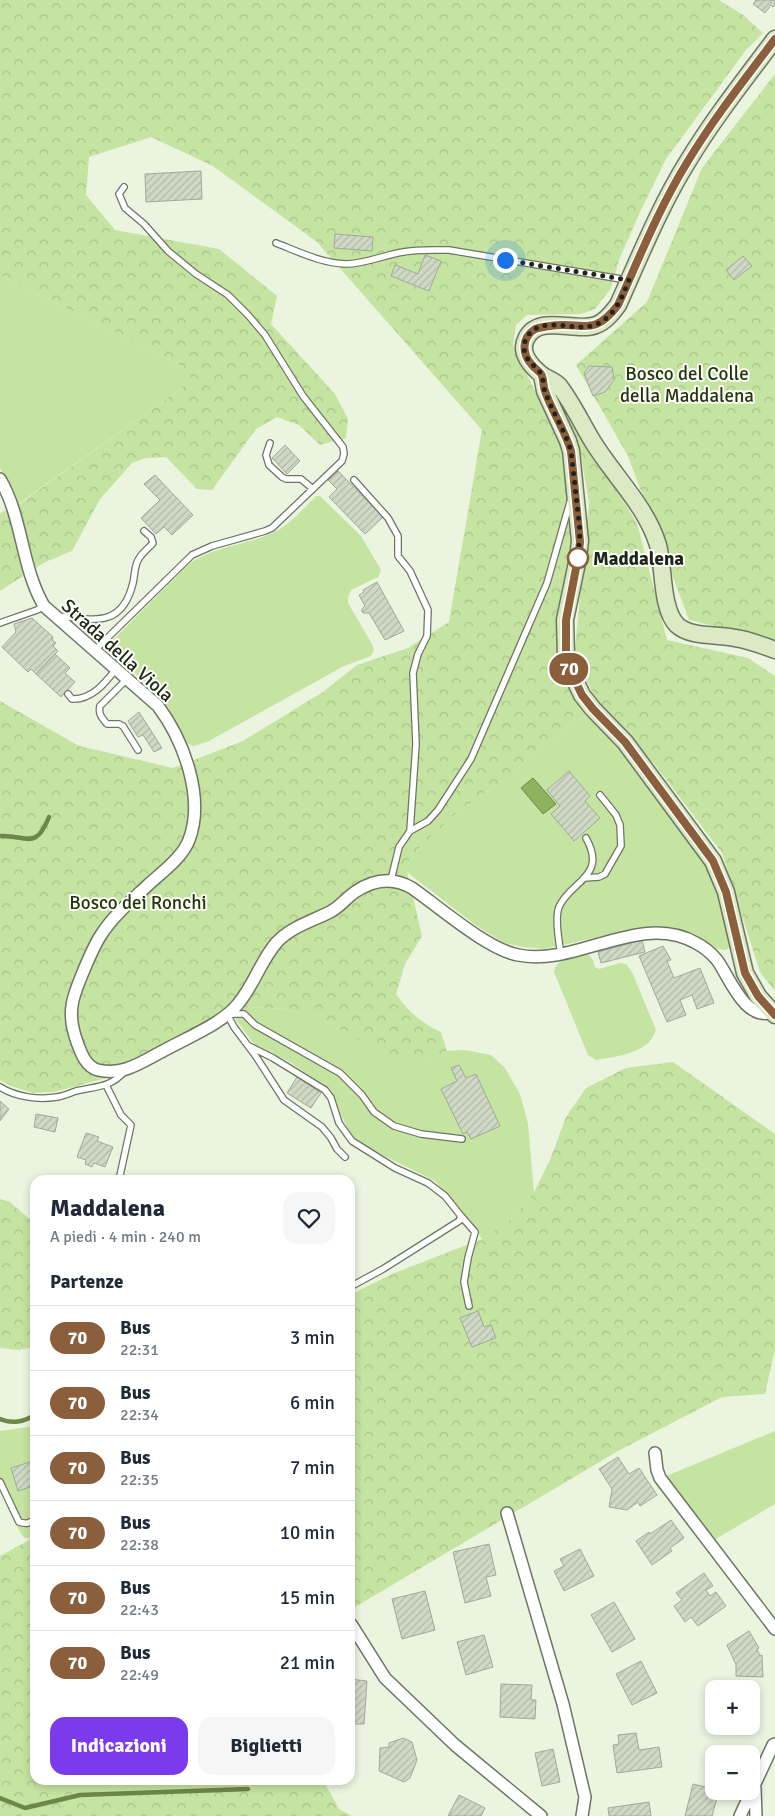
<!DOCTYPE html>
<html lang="it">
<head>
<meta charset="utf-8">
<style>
	:root { --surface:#fff; --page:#f6f6f7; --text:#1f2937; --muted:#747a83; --line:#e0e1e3; --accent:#7c3aed }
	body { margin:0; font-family:Signika,sans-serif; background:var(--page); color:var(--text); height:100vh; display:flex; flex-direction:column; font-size:19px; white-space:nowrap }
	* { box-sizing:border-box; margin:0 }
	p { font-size:16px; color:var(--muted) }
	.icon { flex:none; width:28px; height:28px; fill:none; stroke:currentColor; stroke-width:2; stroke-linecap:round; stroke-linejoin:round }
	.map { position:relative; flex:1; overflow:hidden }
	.panel { position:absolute; left:30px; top:1175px; width:325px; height:610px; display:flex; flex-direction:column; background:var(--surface); border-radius:15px; box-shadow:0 2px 8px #0003 }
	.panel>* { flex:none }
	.badge { padding:0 10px; border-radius:16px; font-size:18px; line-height:32px }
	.tools { position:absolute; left:705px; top:1680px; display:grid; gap:10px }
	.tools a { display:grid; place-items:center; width:55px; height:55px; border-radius:10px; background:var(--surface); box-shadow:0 2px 8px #0003; font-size:25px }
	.you { position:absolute; width:25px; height:25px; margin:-12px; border:4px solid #fff; border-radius:50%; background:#1a73e8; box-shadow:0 0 0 8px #1a73e833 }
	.map>.badge { position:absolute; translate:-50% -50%; box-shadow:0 0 0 2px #fff }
	h2 { padding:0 20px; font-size:19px; line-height:45px }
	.round { display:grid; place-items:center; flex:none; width:52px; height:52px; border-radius:15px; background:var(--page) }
	.summary { display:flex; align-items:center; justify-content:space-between; height:85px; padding:0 20px }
	h1 { font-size:24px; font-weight:800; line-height:38px }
	.action { display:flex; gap:10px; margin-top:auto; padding:10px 20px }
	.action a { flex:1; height:58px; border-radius:15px; background:var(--accent); color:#fff; font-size:20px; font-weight:800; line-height:58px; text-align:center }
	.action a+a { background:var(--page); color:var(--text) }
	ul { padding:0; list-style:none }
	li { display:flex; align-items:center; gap:15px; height:65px; padding:0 20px; border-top:1px solid var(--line) }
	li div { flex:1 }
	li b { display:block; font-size:19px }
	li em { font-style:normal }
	li .badge { min-width:55px; font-weight:700; text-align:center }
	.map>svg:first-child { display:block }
	.green { fill:#c5e3a1 }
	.forest { fill:url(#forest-crowns) }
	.water { fill:#8eb25e; stroke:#6d874a }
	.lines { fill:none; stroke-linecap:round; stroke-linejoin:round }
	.stream { stroke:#6d874a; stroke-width:4.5 }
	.building { fill:url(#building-hatch); stroke:#a0aa96 }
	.lane-casing { stroke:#6d7663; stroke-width:8 }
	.street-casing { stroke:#6d7663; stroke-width:14 }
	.secondary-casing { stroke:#6d7663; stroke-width:19 }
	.lane { stroke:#fff; stroke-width:5.5 }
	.street { stroke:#fff; stroke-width:11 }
	.secondary { stroke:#dbe9c5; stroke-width:16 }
	.line-casing { stroke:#fff; stroke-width:11 }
	.line { stroke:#8b5e3c; stroke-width:8 }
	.walk { stroke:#20241c; stroke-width:5; stroke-dasharray:0 9 }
	.stop-dot { fill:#fff; stroke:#8b5e3c; stroke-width:2.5 }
	.labels { text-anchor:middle; stroke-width:4; stroke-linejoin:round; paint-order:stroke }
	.park-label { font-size:19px; fill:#263411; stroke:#fbfff6 }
	.stop-label { font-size:19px; font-weight:bold; fill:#20241c; stroke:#fbfff6; text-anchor:start }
	.street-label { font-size:19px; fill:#20241c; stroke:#fbfff6 }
</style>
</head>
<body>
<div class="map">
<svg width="775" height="1816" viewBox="0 0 775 1816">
	<defs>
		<pattern id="forest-crowns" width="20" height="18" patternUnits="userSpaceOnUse" patternTransform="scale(1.25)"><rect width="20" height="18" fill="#c5e3a1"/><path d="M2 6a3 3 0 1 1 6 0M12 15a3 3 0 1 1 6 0" fill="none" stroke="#a9c38a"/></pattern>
		<pattern id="building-hatch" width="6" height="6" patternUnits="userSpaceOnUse" patternTransform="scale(1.25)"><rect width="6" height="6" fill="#cfd9c5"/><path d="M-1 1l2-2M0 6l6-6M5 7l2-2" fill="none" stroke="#b1baa9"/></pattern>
	</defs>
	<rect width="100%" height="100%" fill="#eaf4df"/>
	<path class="green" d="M0,275L182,366L191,379L176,392L18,504L0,468Z
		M316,496H320L361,536L381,570L378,577L351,590L348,597V603L372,644L374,650L371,656L344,666L207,742L193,746L186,743L169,709L158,696L113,651L111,646L112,641L188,565C212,547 241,546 268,535C288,528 301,510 316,496Z
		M586,716L597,722L616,741L710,870L718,890L732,947L725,950L717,949L698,937L670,927H642L545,949L523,947L504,943L474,924L407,872L409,861L417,850L453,816L503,780L570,725Z
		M582,955H589L593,960L595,967L599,969L620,963L626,964L632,972L656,1030C654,1035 651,1041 647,1044C633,1055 613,1057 596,1060L588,1055L554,972C557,958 569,958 582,955Z
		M250,1007L289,1009L425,1061L447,1051L464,1050L491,1055L505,1068L520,1094L528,1124L534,1192L514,1217L482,1239L469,1220L435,1181L368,1148L352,1136L344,1121L330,1089L288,1061L254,1044L236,1020L235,1014L241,1009Z
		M35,1426V1537L25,1538L21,1534L0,1490V1431Z
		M775,1431V1504L714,1540L664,1477Z"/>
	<path class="forest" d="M0,0H719L743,15L763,33L746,50L666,159L641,210L619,260L611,288L595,309L581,314L527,315L516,325L513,345L560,444L573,533L568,576L557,612L558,670L586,716L570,725L503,780L453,816L417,850L409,861L407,872L422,936L405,964L396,994C408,1012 422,1023 441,1032L447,1051L425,1061L394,1059L335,1027L289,1009L250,1007L228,1012L207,1021L171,1041L134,1058L110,1077L54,1092L33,1093L11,1086L0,1080V701L79,746L173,768L243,741L323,692L357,665L408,648L449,622L482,430L317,242L213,166L151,137L89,157L86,195L115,230L219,249L277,296L271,324L335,394L348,419L346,438L320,445L299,425L277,417L256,429L212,490L197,489L166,457L146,458L132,463L100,499L72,551L45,562L0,591V513L19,504L176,392L191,379L182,366L0,275Z
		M775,74V641L689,620L628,456L576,365L647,302L702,168Z
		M559,401L637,523L667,640L748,658L775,676V991L760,972L722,853L656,766L597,701L587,682L575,649L589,503L581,455Z
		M673,1062L775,1134V1349L765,1394L722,1397L618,1451L350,1610V1295L392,1274L482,1239L514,1217L534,1192L550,1160L566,1117L586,1088L626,1068Z
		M0,1199L10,1202L35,1224V1347H33L19,1350L0,1348Z
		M35,1537V1780H323L339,1809L352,1816H0V1556Z"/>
	<path class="water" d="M533,778L556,804L543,814L521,788Z"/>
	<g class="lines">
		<path class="stream" d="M0,836C28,835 35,851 49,817
			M350,1304L352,1301
			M0,1419C13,1424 23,1422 35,1415
			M0,1798L25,1808L80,1795L248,1789"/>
	</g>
	<path class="building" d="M756,0H775V5L773,7L771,5L765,13L753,4Z
		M201,171L202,199L146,202L145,174Z
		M335,234L373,237L372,251L334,248Z
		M425,255L441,261L429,291L391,276L395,265L418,274Z
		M743,256L752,266L734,280L726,270Z
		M589,366L612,367L614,380L605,392L593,396L584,373Z
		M285,445L300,461L287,474L272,458Z
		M338,471L383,517L365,534L329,497L337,489L328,480Z
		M155,475L193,515L172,535L164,527L156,534L141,518L160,500L144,484Z
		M377,582L404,631L385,640L369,613H364L362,612V609L365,606L359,595L364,592L363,590Z
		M32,618L53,637L52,640L56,643L53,646L58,651L36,674L31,669L28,672L2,647L16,632L14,624Z
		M55,654L70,668L65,673L75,682L61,697L36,674Z
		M139,712L162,748L154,752L143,735L138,737L128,721Z
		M569,771L590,796L585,801L600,818L574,841L551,814L560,806L547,790Z
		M642,940L645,952L601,963L598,952Z
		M663,946L671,960L667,961L674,978L700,968L714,1003L697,1009L692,995L680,1000L686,1015L667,1022L639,956Z
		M459,1065L466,1078L476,1074L500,1126L471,1139L467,1132L463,1134L441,1089L457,1081L451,1068Z
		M297,1077L321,1093L311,1108L287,1093Z
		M0,1101L9,1109L0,1121Z
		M36,1114L58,1118L55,1132L34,1127Z
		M86,1133L99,1137L97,1141L113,1147L105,1167L94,1163L92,1167L85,1164L86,1160L77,1157Z
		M478,1311L484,1327L491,1325L496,1338L472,1347L460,1318Z
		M618,1457L629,1474L639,1468L657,1495L640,1506L638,1502L627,1510L609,1507L612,1489L599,1469Z
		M33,1461V1463L35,1462V1502L30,1487L18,1491L11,1468Z
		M671,1520L684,1538L670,1548L672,1551L652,1565L636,1541L649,1532L650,1534Z
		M489,1544L496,1575L486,1577L491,1596L465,1603L453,1552Z
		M580,1549L594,1576L564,1591L554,1571L564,1566L560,1559Z
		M704,1573L713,1586L706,1590L710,1596L716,1592L726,1606L698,1626L691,1617L685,1622L674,1606L682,1600L676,1593Z
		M425,1591L435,1630L402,1639L392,1599Z
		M614,1602L635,1639L612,1652L591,1615Z
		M749,1631L759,1648L757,1649L760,1656L762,1655L763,1677L736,1676V1665L727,1645Z
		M484,1635L493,1667L466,1675L457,1642Z
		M641,1661L657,1693L632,1705L616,1674Z
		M350,1679L367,1681L364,1724H351L350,1732Z
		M501,1684L532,1685L531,1700H536L535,1719L500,1717Z
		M636,1733L639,1750L659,1747L662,1767L617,1773L613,1745L619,1744L618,1735Z
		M403,1738L412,1742L417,1760L410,1778L404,1782L379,1771L380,1748L389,1747V1743Z
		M553,1749L560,1782L542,1786L535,1753Z
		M693,1784L714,1789V1791H719L712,1816H685Z
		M459,1795L485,1808L481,1816H448Z
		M649,1802L651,1816H609L608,1808Z"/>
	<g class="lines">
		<defs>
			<path id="lane" d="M276,243C299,252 321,263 346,264C365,264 384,255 403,252C418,249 433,250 449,250L627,280
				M270,443L266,455L269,465L282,477L286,479H301L313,489
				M354,480L388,518L398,536V556L410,571L428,610L427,636L418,654L413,673L416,744L410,831L399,847L391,880
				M58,616C94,620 122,628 133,583C135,575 134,564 140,557C143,552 149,548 153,543L151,537L144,531
				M0,623L37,610L44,606
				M94,651L192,555L212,546L265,531L272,528L342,461L344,454L343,447L303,396L265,335L248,315L228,295L196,274L168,251L144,224L125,208L119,194L124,187
				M127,679L100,706C98,714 102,718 107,724H119L123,726L138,750
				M68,694L72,699C92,700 105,683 116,669
				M410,831L428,821L438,810L471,759L547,583L570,502
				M584,878L599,877L605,874L621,846L620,825L616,815L600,795
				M561,954C559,943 555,917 559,907C570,881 608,877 586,838
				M249,1046L273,1058L325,1090L331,1098L339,1123L352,1141L395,1168L428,1183L445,1196L461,1216L459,1221L383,1269L350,1287
				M106,1085L121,1115L131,1125L119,1180
				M0,1087C16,1097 38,1100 57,1097C64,1096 70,1093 76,1091C97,1086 110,1088 125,1071
				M345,1157L337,1149L331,1138L322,1127L284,1100L255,1055L234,1027L227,1014H244L255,1025L340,1073L362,1095L374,1112L394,1126L421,1134L462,1139
				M461,1216L475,1232L468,1258L464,1282L469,1306
				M0,1482L19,1522C26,1524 30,1524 35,1518"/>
			<path id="street" d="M0,479C23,518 21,567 44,606L158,706C184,741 205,798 189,840C182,858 162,872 148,885C132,900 113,916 101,935C93,947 73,993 72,1006C70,1019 73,1031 77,1042C81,1053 86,1067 98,1070C107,1072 117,1072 126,1069C139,1065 151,1057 163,1051C186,1038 222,1024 238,1004C254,985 261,960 277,942C291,927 312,921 330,912C340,907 346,898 355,892C374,879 393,877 412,888C439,907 487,949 518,955C577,967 640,911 696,943C704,947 711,953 717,960C730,978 745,1022 773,1012
				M655,1453L657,1470L660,1478L775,1629
				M507,1513L563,1704L585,1797L582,1816
				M351,1624L385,1678L455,1745L541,1816
				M755,1788L756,1816
				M740,1816L773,1745L775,1744"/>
			<path id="secondary" d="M775,39C745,79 714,118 688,161C660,206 640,256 618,305C612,313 605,322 596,325C575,333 538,313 526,339C519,353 532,367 542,375C547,379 556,381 560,387C573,404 582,424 593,442C614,476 646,506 658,545C664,566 661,609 677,625C691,638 718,634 735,638C749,640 762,645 775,650
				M542,375L545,391L568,441L571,451L580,541L578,558L565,620L566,655L570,670L582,695L593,709L625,742L713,861L726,892L745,973L758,996L775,1015"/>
		</defs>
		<use href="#lane" class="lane-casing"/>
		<use href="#street" class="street-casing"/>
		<use href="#secondary" class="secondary-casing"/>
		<use href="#lane" class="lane"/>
		<use href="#street" class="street"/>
		<use href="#secondary" class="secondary"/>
	</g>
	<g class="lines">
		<defs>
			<path id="line" d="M775,39C745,79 714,118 688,161C660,206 640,256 618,305C593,338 582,321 550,326C544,327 540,327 535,329C521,338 522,354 532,365C535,369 541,372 542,376C544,381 543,387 545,391C552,412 565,430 571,451L580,542L578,558L566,620V655L570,670L582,695L593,709L625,742L713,861L726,892L745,973L758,996L775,1015"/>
		</defs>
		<use href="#line" class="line-casing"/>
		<use href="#line" class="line"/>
		<path class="walk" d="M505,260L629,280C622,297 616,314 599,323C579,335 546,314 529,334C526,339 524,342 524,348C525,363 538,366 542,376C544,381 543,387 545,391C552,412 565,430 571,451L580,531L578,558"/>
	</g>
	<circle class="stop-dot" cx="578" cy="558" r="10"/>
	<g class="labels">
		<g class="park-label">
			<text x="687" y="380">Bosco del Colle<tspan x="687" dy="22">della Maddalena</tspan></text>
			<text x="138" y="909">Bosco dei Ronchi</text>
		</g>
		<g class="stop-label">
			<text x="593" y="565">Maddalena</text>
		</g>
		<g class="street-label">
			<text transform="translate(118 650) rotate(42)" y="7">Strada della Viola</text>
		</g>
	</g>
</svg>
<div class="tools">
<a>+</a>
<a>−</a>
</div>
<div class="you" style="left:505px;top:260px"></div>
<b class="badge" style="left:569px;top:669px;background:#8b5e3c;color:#fff">70</b>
<section class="panel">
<div class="summary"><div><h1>Maddalena</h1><p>A piedi · 4 min · 240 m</p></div><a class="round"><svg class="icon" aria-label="heart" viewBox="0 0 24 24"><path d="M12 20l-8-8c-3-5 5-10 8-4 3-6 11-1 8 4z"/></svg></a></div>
<h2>Partenze</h2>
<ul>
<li><span class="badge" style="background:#8b5e3c;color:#fff">70</span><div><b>Bus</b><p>22:31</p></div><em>3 min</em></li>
<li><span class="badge" style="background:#8b5e3c;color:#fff">70</span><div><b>Bus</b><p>22:34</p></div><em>6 min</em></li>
<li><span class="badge" style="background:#8b5e3c;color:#fff">70</span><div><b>Bus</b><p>22:35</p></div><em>7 min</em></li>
<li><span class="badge" style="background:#8b5e3c;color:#fff">70</span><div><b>Bus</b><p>22:38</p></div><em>10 min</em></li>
<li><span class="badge" style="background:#8b5e3c;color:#fff">70</span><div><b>Bus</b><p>22:43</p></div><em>15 min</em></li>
<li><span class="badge" style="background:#8b5e3c;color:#fff">70</span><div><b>Bus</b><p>22:49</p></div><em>21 min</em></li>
</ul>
<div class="action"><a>Indicazioni</a><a>Biglietti</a></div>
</section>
</div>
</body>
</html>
